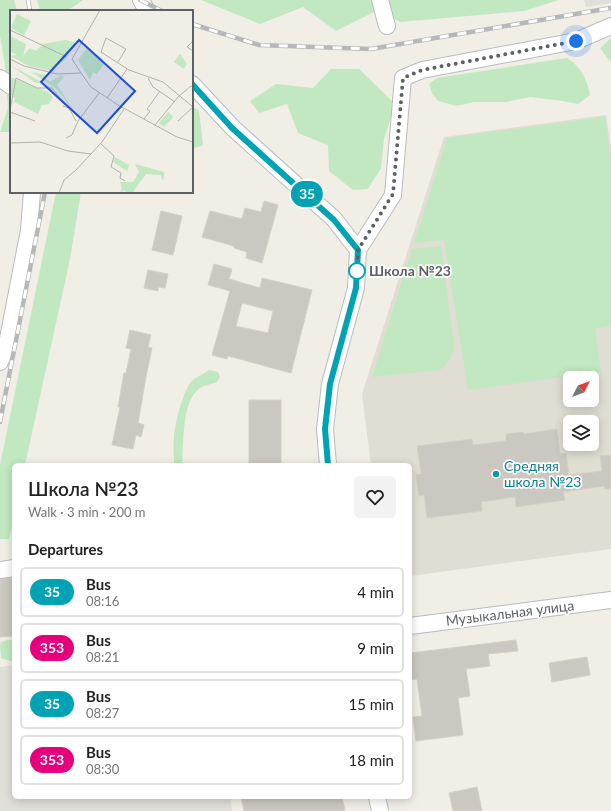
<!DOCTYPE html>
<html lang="en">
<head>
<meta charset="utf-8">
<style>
	:root { --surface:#fff; --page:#f2f2f2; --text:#222; --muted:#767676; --line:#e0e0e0 }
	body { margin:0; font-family:Lato,sans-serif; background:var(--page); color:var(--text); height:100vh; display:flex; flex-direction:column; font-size:15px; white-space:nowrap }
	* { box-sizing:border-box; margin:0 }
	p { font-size:13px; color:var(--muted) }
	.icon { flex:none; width:22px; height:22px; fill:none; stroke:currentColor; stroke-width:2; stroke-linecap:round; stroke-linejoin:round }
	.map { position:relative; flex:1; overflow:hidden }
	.panel { position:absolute; left:12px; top:463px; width:400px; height:336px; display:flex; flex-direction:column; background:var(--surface); border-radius:6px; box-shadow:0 2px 10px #0003 }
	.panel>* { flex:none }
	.badge { padding:0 8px; border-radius:13px; font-size:14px; line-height:26px }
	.needle { width:26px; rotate:48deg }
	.tools { position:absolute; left:563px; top:371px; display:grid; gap:8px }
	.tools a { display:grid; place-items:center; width:36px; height:36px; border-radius:6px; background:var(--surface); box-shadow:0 2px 10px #0003; font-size:20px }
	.you { position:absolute; width:20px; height:20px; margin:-10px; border:3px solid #fff; border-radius:50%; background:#1a73e8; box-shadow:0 0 0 6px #1a73e833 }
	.map>.badge { position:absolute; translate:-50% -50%; box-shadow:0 0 0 2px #fff }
	h2 { padding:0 16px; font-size:15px; line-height:36px }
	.round { display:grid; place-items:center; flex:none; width:42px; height:42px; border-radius:6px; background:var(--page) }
	.summary { display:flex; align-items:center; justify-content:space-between; height:68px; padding:0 16px }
	h1 { font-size:19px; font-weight:600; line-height:30px }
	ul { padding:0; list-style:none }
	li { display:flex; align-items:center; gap:12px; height:50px; margin:0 8px 6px; padding:0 8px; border:2px solid var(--line); border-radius:6px }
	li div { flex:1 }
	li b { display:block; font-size:15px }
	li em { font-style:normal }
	li .badge { min-width:44px; font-weight:700; text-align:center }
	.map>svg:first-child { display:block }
	.industrial { fill:#e1dfd9 }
	.education { fill:#e0ddd3; fill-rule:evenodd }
	.green { fill:#c1e8c1 }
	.building { fill:#cbc8c2; stroke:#d5d0c3; fill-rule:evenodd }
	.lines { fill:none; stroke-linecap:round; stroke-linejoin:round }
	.street-casing { stroke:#b8bbbf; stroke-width:18 }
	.street { stroke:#fff; stroke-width:16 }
	.rail-casing { stroke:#b6b7b7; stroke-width:4.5 }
	.rail { stroke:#fff; stroke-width:3; stroke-dasharray:9; stroke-linecap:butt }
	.line-casing { stroke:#fff; stroke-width:9 }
	.line { stroke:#00a3b4; stroke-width:6 }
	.walk { stroke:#5d6166; stroke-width:4; stroke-dasharray:0 7.2 }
	.stop-dot { fill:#fff; stroke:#00a3b4; stroke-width:2 }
	.culture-dot { fill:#0f9aa8; stroke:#fff; stroke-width:1.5 }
	.labels { text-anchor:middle; stroke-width:3.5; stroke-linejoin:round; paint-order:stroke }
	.stop-label { font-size:14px; font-weight:bold; fill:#5d6166; stroke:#fff; text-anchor:start }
	.culture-label { font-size:14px; fill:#0d838f; stroke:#fff; text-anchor:start }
	.street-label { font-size:14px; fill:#5d6166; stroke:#fff }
	.inset-road { fill:none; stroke:#b1b2ae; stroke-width:1 }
	.view { fill:#1d4ed8; fill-opacity:0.15; stroke:#1d4ed8; stroke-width:2 }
	.inset-edge { fill:none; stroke:#5d6166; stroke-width:2 }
</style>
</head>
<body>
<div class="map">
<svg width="611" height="811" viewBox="0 0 611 811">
	<rect width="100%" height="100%" fill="#f0eee5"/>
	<path class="industrial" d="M584,0H611V3L586,7Z
		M14,665V797H232L231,801L232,811H0V667Z"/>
	<path class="education" d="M606,115L611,149V549L410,576V465H371L362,394L444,137ZM570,378H592V400H570ZM570,422H592V444H570Z"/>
	<path class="green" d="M0,0H14L17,11H11V132H0L8,108L5,65L0,36Z
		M37,0H83L67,11H40Z
		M201,0H559L524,11L400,22L378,10L336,31L303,7L260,24Z
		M611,38V63L600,48Z
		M567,58C581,67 587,79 590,95L578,104L563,101L530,97L506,102H474L456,106L438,101L432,93L429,84L437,78Z
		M331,69H359L395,104L384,139L381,168L368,189L353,190L329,171L328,145L298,133L287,104L259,113L250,101L276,84L313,88Z
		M192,107L199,110L203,145L192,149Z
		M605,117L611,161V326L595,329L601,372L468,390L444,240L414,243L447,138Z
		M56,192H81L70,259L25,465H14V517L9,539H0V465Z
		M441,246L454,345C453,356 449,363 440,370L372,377L412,249Z
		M209,370L218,372L220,377L217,382C212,384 205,385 200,388C181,401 184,444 182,465H174C174,456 173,446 174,437C175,423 183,389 193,380C196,377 204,374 209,370Z
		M7,640H14V662L1,658L0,645L1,642Z"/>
	<path class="building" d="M264,201L278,205L262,263L246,258L247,252L234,248V246L202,237L210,211L242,219L245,208L261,212Z
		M161,211L182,216L173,255L152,250Z
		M214,264L232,269L229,279L260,288L262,278L312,290L291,373L228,356L227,359L212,355L230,291L208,285ZM242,303L273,311L268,333L236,326Z
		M148,270L168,274L165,288L158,287V291L144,288Z
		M130,330L151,335L148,347L152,348L146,377L138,423L144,425L141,437L136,435L133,449L112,445L120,407H118L124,373H126L131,349L126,348Z
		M249,400H281V465H249Z
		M557,429L560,454L566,453L569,475L602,471L600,456L611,455V489H605L604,486L563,492L565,500L516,507L515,497L481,502L482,511L427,518L424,495L419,496L416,475L421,474L417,446L472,439L473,445L506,441V434L523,432L524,434Z
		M14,578V636L0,637V579Z
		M516,640L518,651L488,654L490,666L466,669L470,696L458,698L463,735L416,741L413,717L422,716L417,679L410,680V653Z
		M587,657L590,675L552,682L549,663Z
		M477,787L482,811H453L449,793Z
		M241,797H342L345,811H244Z"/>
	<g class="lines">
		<defs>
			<path id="street" d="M141,0L147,11
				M380,0L387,26
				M0,78L11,86
				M192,84L233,128L334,219L358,250L356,288L330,384L325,429L328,465
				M358,250L393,195L403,78L422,70L576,41L611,26
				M0,362L7,344L29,230L32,192
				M0,570L14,568
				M410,626L611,600
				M377,797L380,811"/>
		</defs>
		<use href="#street" class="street-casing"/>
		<use href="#street" class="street"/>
		<defs>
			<path id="rail" d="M28,0L30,11
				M140,0L162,11
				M192,24L259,45L371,49L611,8
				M0,422L45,192"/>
		</defs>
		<use href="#rail" class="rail-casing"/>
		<use href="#rail" class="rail"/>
	</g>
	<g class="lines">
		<defs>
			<path id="line" d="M192,84L232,128L334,220L358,250L356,288L330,384L325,429L328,465"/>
		</defs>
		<use href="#line" class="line-casing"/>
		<use href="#line" class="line"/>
		<path class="walk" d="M357,271V275L358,250L393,194L403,78L422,70L576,41"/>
	</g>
	<circle class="stop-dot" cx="357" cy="271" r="8"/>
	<circle class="culture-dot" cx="496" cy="474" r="4"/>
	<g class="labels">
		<g class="stop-label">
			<text x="369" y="276">Школа №23</text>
		</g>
		<g class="culture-label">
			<text x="504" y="471">Средняя<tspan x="504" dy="16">школа №23</tspan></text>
		</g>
		<g class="street-label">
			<text transform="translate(510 613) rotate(-7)" y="5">Музыкальная улица</text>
		</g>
	</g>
	<g transform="translate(10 10)">
		<rect width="183" height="183" fill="#f0eee5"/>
		<path d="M7,4L21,11L14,26L1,18ZM0,26L16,34L13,46L20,38L26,41L33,34L56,30L66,33L54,51L40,61L19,56L2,47L1,46L7,45L0,41ZM77,38L93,49L91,52L94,54L87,64L83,62L80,70L68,50ZM170,44L177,54L174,59L164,52ZM0,55L41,77L44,82L31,73H26ZM21,62L36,65V69L40,72L51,65L54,67L47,75L68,107L47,79ZM0,67L38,82L43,87L39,94L32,95L28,104L4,92L5,88L0,86ZM158,102L163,106L162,109L154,117L149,113ZM105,147L119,155L117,161L103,152ZM125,154L154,162V169L152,170L151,165L136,164L122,183H116L115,180L110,183L112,179L110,172H123L129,162Z" fill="#c1e8c1"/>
		<path class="inset-road" d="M0,20L57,47M183,31L177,37L183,41M0,49L14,56L47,64L71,63L81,77L108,95L167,127L183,132M108,52L116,39L96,28L91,42L119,60L153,72L183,97M71,63L62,49L90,0M138,68L143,77L165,92M97,88L117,59M53,96L59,98L66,111M0,100L6,68L27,78H42L57,97M0,102L25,111M134,109L140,101L137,99L150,81M168,111L183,97M145,115L168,87L181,76L183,77M56,128L62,125L68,111L89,83M0,133L30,132L58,141L81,144M90,133L104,146L101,157L111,163L110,168L115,171M49,183L54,170L66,160L92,132L114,99"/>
		<path class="view" d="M69,30L125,81L87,123L31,72Z"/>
		<rect width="183" height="183" class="inset-edge"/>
	</g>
</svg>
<div class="tools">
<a><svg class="needle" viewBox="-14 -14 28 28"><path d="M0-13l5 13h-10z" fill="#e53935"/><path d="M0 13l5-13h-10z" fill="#767676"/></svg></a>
<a><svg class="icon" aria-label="layers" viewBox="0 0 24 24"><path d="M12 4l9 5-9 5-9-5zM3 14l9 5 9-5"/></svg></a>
</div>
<div class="you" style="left:576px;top:41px"></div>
<b class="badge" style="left:307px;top:194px;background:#00a3b4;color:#fff">35</b>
<section class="panel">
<div class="summary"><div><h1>Школа №23</h1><p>Walk · 3 min · 200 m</p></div><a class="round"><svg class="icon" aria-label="heart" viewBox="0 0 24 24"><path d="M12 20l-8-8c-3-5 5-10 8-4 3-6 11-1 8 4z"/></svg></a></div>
<h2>Departures</h2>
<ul>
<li><span class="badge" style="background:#00a3b4;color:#fff">35</span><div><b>Bus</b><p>08:16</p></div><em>4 min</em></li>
<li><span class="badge" style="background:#e6007e;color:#fff">353</span><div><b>Bus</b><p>08:21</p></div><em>9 min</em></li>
<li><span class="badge" style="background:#00a3b4;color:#fff">35</span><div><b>Bus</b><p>08:27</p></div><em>15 min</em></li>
<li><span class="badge" style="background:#e6007e;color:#fff">353</span><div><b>Bus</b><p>08:30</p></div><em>18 min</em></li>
</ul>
</section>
</div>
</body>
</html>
